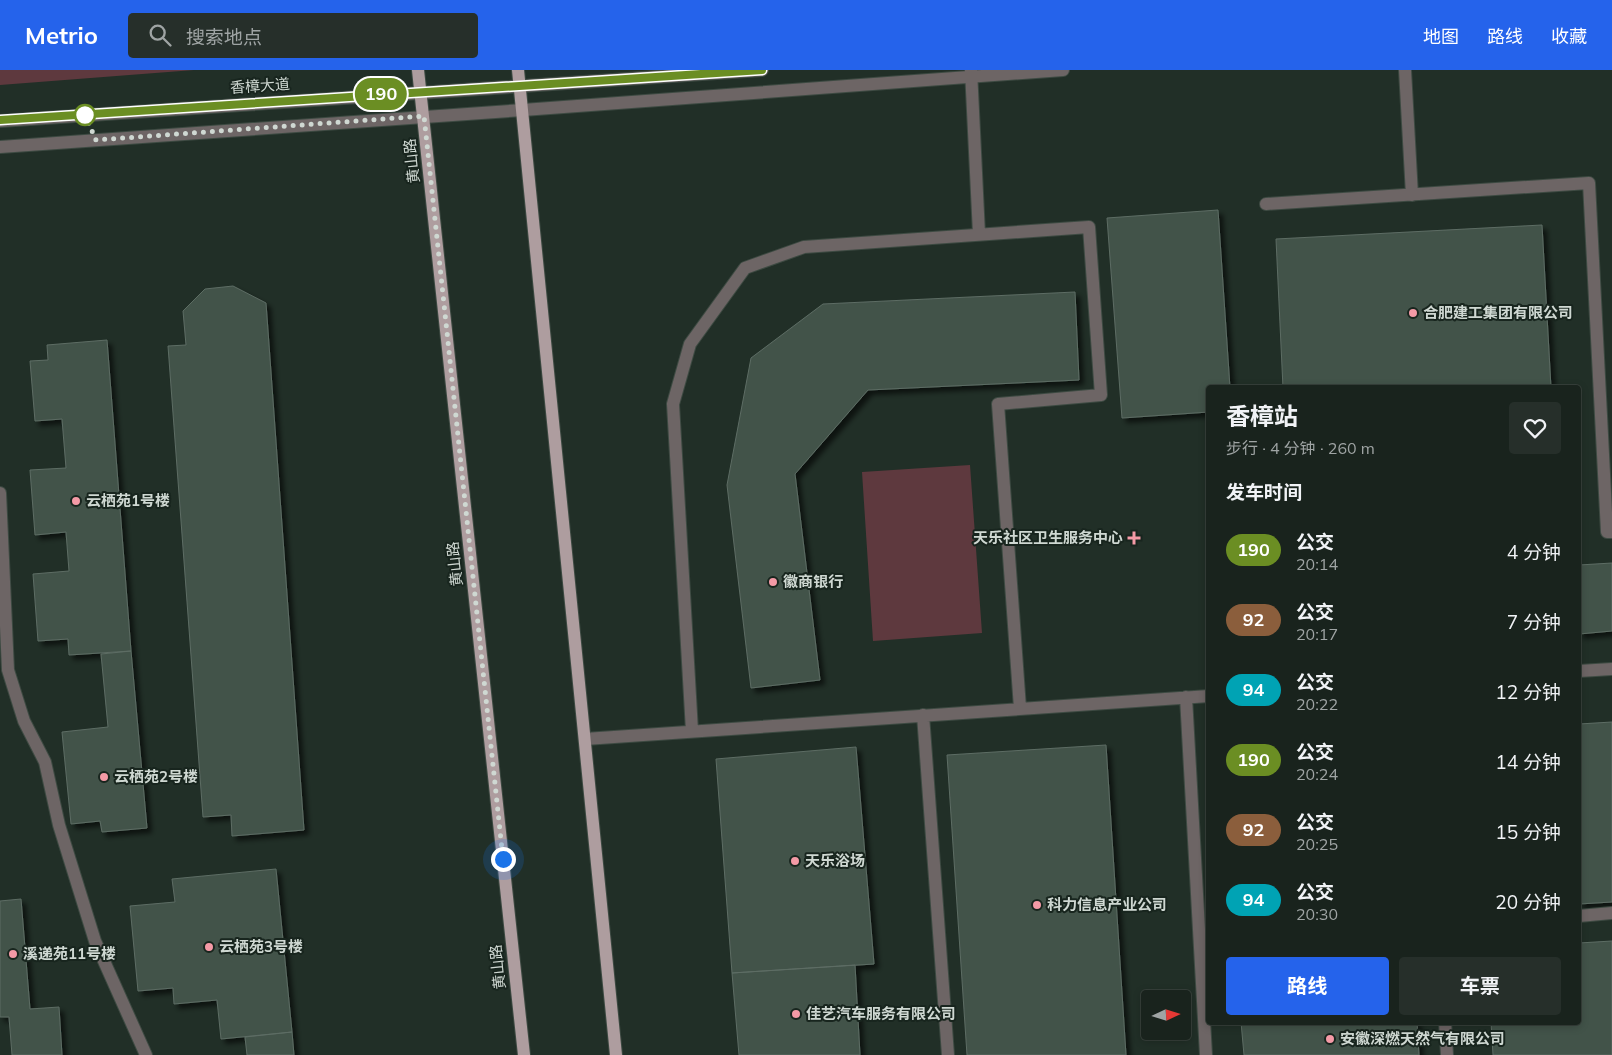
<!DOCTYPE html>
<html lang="zh">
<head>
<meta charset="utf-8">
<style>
	:root { --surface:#19231d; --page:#262f2a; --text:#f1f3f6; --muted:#9fa4a4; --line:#37403b; --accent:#2563eb }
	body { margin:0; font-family:Mulish,"Noto Sans SC",sans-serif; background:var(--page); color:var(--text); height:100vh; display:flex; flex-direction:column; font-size:19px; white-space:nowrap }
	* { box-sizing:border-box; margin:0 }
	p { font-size:16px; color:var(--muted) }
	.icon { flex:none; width:28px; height:28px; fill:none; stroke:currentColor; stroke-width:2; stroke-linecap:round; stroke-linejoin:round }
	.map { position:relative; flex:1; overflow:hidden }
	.sheet { position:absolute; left:1206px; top:315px; width:375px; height:640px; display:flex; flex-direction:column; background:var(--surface); border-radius:5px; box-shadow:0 2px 8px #0003,0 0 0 1px var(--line) }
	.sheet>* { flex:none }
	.badge { padding:0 10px; border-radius:16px; font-size:18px; line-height:32px }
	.needle { width:32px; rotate:86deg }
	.controls { position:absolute; left:1141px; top:920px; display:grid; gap:10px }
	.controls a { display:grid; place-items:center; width:50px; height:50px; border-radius:5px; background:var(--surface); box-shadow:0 2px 8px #0003,0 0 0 1px var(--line); font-size:25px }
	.you { position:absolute; width:25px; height:25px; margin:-12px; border:4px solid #fff; border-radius:50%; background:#1a73e8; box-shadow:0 0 0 8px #1a73e833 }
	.map>.badge { position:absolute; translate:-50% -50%; box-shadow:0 0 0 2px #fff }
	h2 { padding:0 20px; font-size:19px; line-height:45px }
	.round { display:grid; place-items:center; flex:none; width:52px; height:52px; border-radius:5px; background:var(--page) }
	.head { display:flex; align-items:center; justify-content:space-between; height:85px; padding:0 20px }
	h1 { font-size:24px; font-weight:700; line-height:38px }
	.action { display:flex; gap:10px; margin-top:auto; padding:10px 20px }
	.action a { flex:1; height:58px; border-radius:5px; background:var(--accent); color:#fff; font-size:20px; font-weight:700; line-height:58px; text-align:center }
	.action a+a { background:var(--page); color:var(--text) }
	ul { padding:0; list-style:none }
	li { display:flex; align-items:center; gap:15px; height:70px; padding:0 20px }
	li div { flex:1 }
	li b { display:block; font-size:19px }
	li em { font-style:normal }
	li .badge { min-width:55px; font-weight:700; text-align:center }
	header { display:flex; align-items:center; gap:30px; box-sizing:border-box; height:70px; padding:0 25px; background:var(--accent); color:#fff }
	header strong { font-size:24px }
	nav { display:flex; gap:28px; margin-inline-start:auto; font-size:18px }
	.search { width:350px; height:45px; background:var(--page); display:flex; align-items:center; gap:12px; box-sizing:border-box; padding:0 18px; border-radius:5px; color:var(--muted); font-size:19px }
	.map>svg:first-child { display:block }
	.green { fill:#5e393e }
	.building { fill:#43524a; stroke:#5d6d64; filter:url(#shadow) }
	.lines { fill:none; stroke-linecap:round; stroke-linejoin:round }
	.minor-casing { stroke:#3d4a42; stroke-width:14 }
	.major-casing { stroke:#3d4a42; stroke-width:14 }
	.minor { stroke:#6d6565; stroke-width:12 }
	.major { stroke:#ae9d9f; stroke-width:12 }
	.line-casing { stroke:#fff; stroke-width:11 }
	.line { stroke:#6b8e23; stroke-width:8 }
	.walk { stroke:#cfd8d2; stroke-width:5; stroke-dasharray:0 9 }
	.stop-dot { fill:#fff; stroke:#6b8e23; stroke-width:2.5 }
	.poi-dot { fill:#f49aa6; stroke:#18251e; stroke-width:2 }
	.labels { text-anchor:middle; stroke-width:4; stroke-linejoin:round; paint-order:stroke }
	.street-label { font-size:15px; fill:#cfd8d2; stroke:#18251e }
	.poi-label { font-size:15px; font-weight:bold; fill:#cfd8d2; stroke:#18251e; text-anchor:start }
</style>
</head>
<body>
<header>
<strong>Metrio</strong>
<div class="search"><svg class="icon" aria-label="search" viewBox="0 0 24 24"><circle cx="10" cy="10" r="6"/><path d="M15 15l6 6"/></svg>搜索地点</div>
<nav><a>地图</a><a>路线</a><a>收藏</a></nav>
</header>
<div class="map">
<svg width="1612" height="985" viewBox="0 0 1612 985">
	<defs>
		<filter id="shadow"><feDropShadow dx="4.5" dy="4.5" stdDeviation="2.5" flood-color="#0009"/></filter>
	</defs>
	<rect width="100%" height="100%" fill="#212f27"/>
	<path class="green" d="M0,0H194L0,15Z
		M970,395L982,563L873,571L862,402Z"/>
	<path class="building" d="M1218,140L1230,318H1209V342L1122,348L1107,148Z
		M1542,155L1551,318H1283L1276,169Z
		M233,216L266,233L304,760L232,766L231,745L203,747L168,276L186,275L183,241L205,219Z
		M1075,222L1079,310L868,320L795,404L820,610L751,618L727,415L751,288L823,234Z
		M107,270L131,581L69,585L68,569L38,571L33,504L69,501L66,462L35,465L30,400L66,398L62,349L35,351L30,291L48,290L47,275Z
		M1612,493V561L1579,564V495Z
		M131,581L147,758L102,762L100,751L71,754L62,662L108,657L101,584Z
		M1612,652V832L1579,834V654Z
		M1106,675L1126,985H967L947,685Z
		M856,677L874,894L732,903L716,689Z
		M276,799L292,962L221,969L217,930L174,934L173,918L138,921L130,836L175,832L172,809Z
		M21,829L30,939L59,937L62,985H12L9,947H0V831Z
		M1612,871V985H1493L1491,952H1579V873Z
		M855,895L860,985H739L732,903Z
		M1241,952H1417L1419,985H1244Z
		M292,962L294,985H247L245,967Z"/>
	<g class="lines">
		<defs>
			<path id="minor" d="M971,0L979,164
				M1405,0L1412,125
				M0,51L762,0
				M0,77L523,40L1063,0
				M1266,134L1589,113L1607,462H1612
				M0,423L8,600L24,651L45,692L59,755L95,871L146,985
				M1579,601L1612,599
				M1186,627L1206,985
				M923,645L948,985
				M692,661L673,334L690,274L745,198L804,177L1089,157L1101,325L998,334L1020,638
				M585,669L1209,626
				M1579,846L1612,843
				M1445,952L1447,985"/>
			<path id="major" d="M418,0L524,985
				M518,0L616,985"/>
		</defs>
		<use href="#minor" class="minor-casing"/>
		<use href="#major" class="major-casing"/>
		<use href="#minor" class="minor"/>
		<use href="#major" class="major"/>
	</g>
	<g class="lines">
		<defs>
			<path id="line" d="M0,50L762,0"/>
		</defs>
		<use href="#line" class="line-casing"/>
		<use href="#line" class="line"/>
		<path class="walk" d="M85,45L96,70L424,46L503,789"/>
	</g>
	<circle class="stop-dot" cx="85" cy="45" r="10"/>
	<g class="poi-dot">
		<circle cx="1413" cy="243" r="5"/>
		<circle cx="76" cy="431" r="5"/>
		<path d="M1131.5 460.5h5v5h5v5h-5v5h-5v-5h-5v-5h5z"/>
		<circle cx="773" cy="512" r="5"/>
		<circle cx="104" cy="707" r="5"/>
		<circle cx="795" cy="791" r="5"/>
		<circle cx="1037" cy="835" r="5"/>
		<circle cx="209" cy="877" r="5"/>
		<circle cx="13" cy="884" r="5"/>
		<circle cx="796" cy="944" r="5"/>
		<circle cx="1330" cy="969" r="5"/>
	</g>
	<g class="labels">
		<g class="street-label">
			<text transform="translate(260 16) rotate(-4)" y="5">香樟大道</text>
			<text transform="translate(412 91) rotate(-96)" y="5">黄山路</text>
			<text transform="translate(455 494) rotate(-96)" y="5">黄山路</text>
			<text transform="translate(498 897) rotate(-96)" y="5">黄山路</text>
		</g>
		<g class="poi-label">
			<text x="1423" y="248">合肥建工集团有限公司</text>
			<text x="86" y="436">云栖苑1号楼</text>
			<text x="1123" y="473" text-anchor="end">天乐社区卫生服务中心</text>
			<text x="783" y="517">徽商银行</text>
			<text x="114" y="712">云栖苑2号楼</text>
			<text x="805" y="796">天乐浴场</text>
			<text x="1047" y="840">科力信息产业公司</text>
			<text x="219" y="882">云栖苑3号楼</text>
			<text x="23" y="889">溪递苑11号楼</text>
			<text x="806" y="949">佳艺汽车服务有限公司</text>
			<text x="1340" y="974">安徽深燃天然气有限公司</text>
		</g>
	</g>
</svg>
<div class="controls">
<a><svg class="needle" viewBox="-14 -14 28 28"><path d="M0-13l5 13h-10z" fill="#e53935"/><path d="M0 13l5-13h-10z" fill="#9fa4a4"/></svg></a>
</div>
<div class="you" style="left:503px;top:789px"></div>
<b class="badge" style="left:381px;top:24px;background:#6b8e23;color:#fff">190</b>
<section class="sheet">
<div class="head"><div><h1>香樟站</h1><p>步行 · 4 分钟 · 260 m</p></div><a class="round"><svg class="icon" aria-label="heart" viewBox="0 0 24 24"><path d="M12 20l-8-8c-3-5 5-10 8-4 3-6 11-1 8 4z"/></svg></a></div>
<h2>发车时间</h2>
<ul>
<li><span class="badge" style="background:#6b8e23;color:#fff">190</span><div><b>公交</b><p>20:14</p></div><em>4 分钟</em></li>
<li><span class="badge" style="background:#8b5e3c;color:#fff">92</span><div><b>公交</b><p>20:17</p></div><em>7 分钟</em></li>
<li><span class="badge" style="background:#00a3b4;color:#fff">94</span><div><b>公交</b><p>20:22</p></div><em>12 分钟</em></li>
<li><span class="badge" style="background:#6b8e23;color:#fff">190</span><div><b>公交</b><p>20:24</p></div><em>14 分钟</em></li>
<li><span class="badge" style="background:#8b5e3c;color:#fff">92</span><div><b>公交</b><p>20:25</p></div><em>15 分钟</em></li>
<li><span class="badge" style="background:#00a3b4;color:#fff">94</span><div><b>公交</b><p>20:30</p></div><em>20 分钟</em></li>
</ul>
<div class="action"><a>路线</a><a>车票</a></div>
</section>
</div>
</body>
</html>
